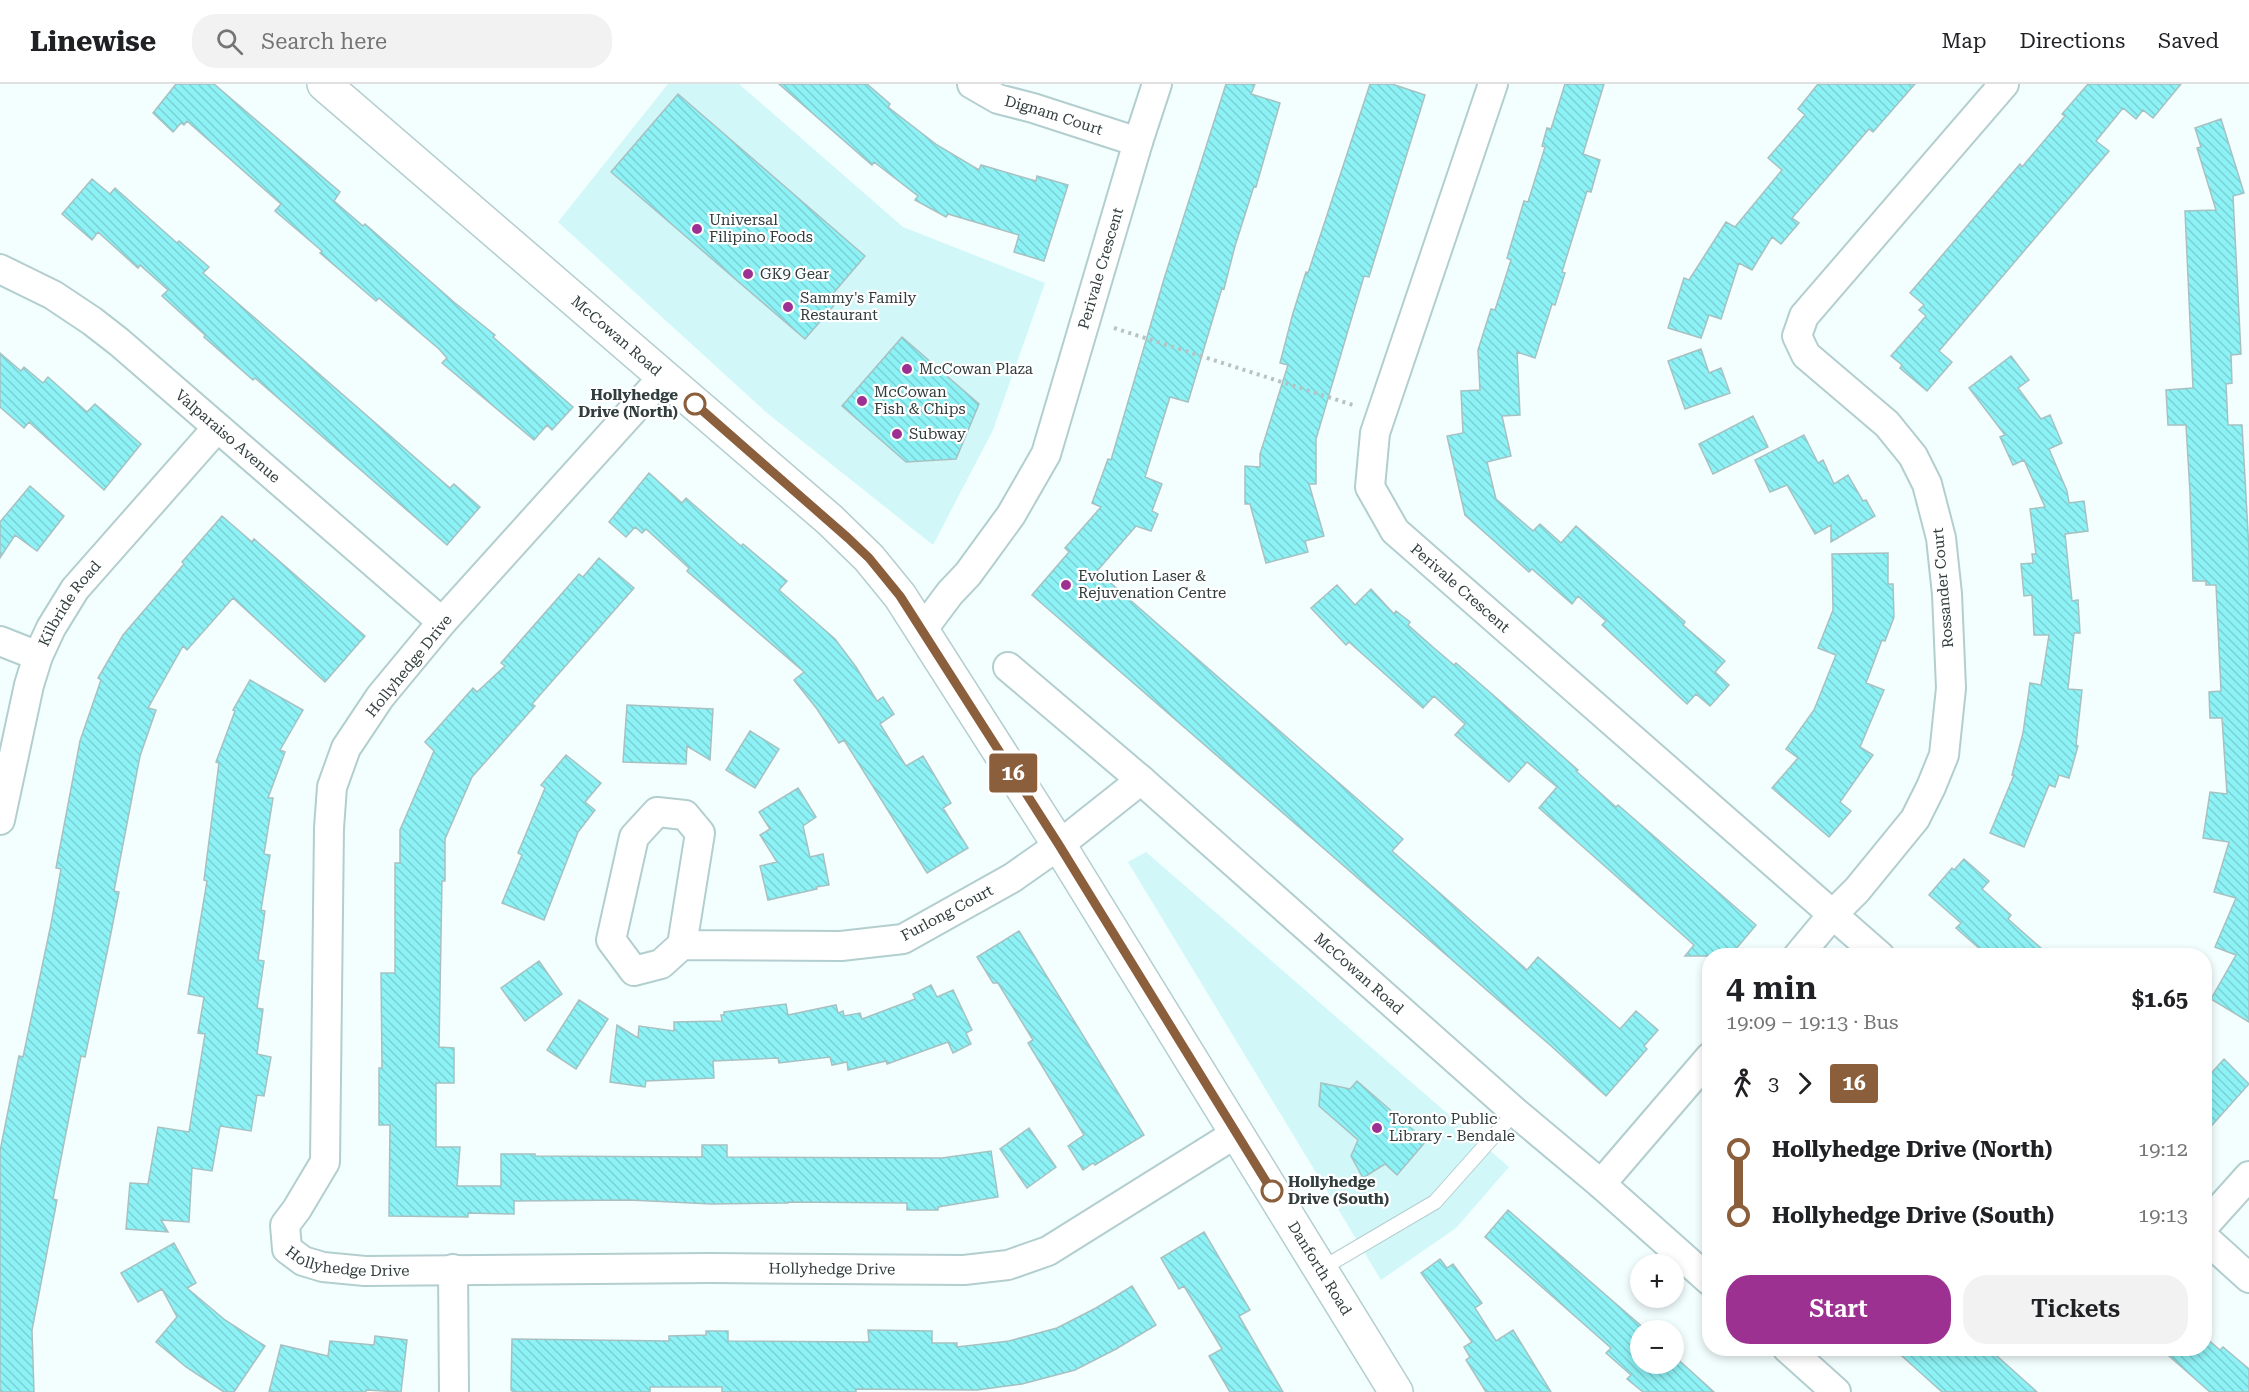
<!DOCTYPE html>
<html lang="en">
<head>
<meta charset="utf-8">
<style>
	:root { --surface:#fff; --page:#f2f2f2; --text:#202124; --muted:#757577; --line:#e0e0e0; --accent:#9d3191 }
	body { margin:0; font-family:"Roboto Serif",serif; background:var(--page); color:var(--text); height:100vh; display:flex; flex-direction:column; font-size:22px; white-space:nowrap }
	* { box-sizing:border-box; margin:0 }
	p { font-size:20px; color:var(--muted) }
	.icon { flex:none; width:33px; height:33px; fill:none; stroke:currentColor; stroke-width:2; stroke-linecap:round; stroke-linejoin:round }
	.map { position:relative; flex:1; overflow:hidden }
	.drawer { position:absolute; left:1702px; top:864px; width:510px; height:408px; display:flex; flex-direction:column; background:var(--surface); border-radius:24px; box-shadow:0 3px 9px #0003 }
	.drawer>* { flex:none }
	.badge { padding:0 12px; border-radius:4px; font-size:21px; line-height:39px }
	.tools { position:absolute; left:1630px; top:1170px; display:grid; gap:12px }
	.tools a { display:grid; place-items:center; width:54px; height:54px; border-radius:50%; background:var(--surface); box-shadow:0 3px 9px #0003; font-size:30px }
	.map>.badge { position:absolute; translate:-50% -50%; box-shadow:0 0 0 3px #fff }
	.legs { display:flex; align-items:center; gap:9px; height:66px; padding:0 24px; font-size:20px }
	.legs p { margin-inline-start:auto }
	.headline { display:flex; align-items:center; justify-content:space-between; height:102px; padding:0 24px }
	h1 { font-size:33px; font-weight:600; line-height:45px }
	.action { display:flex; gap:12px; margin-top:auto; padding:12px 24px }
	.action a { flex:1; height:69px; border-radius:24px; background:var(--accent); color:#fff; font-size:24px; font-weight:600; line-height:69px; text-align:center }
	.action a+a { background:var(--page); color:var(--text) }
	ul { padding:0 24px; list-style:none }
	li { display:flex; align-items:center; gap:21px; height:66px; font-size:22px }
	li i { display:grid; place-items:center; width:9px; height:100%; margin:0 8px; background:currentColor }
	li i::after { content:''; width:15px; height:15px; margin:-8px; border:4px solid; border-radius:50%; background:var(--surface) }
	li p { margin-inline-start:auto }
	li:first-child i { background:linear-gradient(#0000 50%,currentColor 0) }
	li:last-child i { background:linear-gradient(currentColor 50%,#0000 0) }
	header { display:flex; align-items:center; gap:36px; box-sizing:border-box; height:84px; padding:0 30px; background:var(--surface); border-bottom:2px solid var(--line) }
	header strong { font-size:28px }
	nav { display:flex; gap:33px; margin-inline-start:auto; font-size:21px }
	.search { width:420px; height:54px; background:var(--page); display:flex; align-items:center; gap:15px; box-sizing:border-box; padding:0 21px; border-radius:24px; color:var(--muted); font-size:22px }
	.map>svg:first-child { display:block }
	.built { fill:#d1f7f8 }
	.building { fill:url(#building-back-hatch); stroke:#a7c1c2; stroke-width:1.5 }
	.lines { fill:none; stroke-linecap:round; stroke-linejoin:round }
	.lane-casing { stroke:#b3cecf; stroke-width:16 }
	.street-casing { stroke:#b3cecf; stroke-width:32 }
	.secondary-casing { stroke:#b3cecf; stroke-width:36 }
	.path { stroke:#b7c2c2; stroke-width:4; stroke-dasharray:3 4.5; stroke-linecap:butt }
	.lane { stroke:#fff; stroke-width:14 }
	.street { stroke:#fff; stroke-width:28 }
	.secondary { stroke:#fff; stroke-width:33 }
	.line-1-casing { stroke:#fff; stroke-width:14 }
	.line-1 { stroke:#8b5e3c; stroke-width:9 }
	.poi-dot { fill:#9d3191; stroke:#fff; stroke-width:2 }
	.stop-1-dot { fill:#fff; stroke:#8b5e3c; stroke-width:3 }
	.labels { text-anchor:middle; stroke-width:4.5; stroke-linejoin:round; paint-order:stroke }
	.street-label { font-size:15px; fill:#323d3d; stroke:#fff }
	.poi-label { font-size:15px; fill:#323d3d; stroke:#fff; text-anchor:start }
	.stop-label { font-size:15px; font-weight:bold; fill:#323d3d; stroke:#fff; text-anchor:end }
</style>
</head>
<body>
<header>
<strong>Linewise</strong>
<div class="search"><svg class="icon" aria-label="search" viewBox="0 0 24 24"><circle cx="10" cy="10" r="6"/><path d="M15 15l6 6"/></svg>Search here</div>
<nav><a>Map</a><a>Directions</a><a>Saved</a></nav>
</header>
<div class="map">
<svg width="2249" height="1308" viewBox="0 0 2249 1308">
	<defs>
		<pattern id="building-back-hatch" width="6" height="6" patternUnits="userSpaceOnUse" patternTransform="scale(1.5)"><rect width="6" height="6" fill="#8df2f5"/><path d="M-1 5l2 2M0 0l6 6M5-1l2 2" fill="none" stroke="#7ad0d3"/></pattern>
	</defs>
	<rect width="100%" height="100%" fill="#f3fefe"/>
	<path class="built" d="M668,0H739L903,143L1045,199L993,346L933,461L767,329L558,138Z
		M1146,768L1509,1083L1456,1144L1381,1196L1128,778Z"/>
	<path class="building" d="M176,0H214L340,108L334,117L363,142L365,140L455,219L495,251L493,253L573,323L552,346L547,341L534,356L442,279L447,274L439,265L379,214L376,217L320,169L322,167L275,127L281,120L187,37L184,41L181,39L173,48L153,29Z
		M779,0H867L890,20L888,23L937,61L979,86L981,81L1036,97L1037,92L1068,101L1044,177L1014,168L1019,151L948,130L946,133L915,116L918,112L874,78L872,81Z
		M1226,0H1255L1251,10L1280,19L1256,103L1254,102L1235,162L1224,205L1222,204L1188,318L1170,313L1145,393L1162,400L1152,427L1158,430L1151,447L1136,442L1097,487L1403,755L1392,767L1527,886L1538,873L1620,945L1636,927L1658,946L1644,962L1647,965L1606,1012L1550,961L1032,511L1069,468L1065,464L1101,423L1092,419L1108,375L1111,376L1164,195Z
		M1370,0H1392L1425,11L1369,193L1364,192L1316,355V400H1309L1324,452L1305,457L1308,468L1266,479L1250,420H1245V382L1260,383V370L1288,281L1280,279L1293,229L1306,188L1308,189Z
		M1565,0H1604L1583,70L1600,76L1591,108L1587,107L1562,188L1565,189L1555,221L1552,220L1535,274L1517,268L1520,331L1502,332L1511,372L1487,378L1496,415L1533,447L1540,440L1561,459L1576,442L1685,538L1683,541L1725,577L1715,588L1729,601L1710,622L1696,610L1687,620L1602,541L1606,537L1578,512L1572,520L1532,485L1529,488L1465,431L1447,352L1463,349L1461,307L1480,306L1478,266L1491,225L1495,226L1511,176L1507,174L1524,117L1528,118L1545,63L1542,62L1547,44L1551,45Z
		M1818,0H1915L1873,48L1869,45L1792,134L1799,139L1781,160L1772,153L1752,186L1739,179L1721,235L1709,231L1701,254L1668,244L1684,194L1689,196L1726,138L1735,143L1782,86L1768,74L1805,31L1798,25Z
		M2088,0H2181L2153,34L2143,26L2136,35L2123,24L2096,57L2109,67L1939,267L1952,278L1927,307L1900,284L1902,281L1891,272L1926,232L1919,226L1924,221L1910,209L2020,80L2022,83L2065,32L2062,30Z
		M678,10L865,172L830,213L837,218L805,255L611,88Z
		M2221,35L2244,109L2233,112L2241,270L2231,271L2232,299L2226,300L2228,341H2242L2249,466V938L2211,915L2236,871L2215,863L2236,814L2214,808L2229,758L2203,754L2210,708L2227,710L2222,634H2210L2209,608L2221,607L2216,501H2206V497H2193L2190,408L2186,341H2168L2166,306L2193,304L2185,127L2216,126L2197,64L2201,63L2195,44Z
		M92,95L110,110L115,104L177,159L179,157L209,183L203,189L241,222L450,404L454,400L480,423L447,461L255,294L253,296L204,253L205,251L162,212L168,206L140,181L138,184L98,148L92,156L62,130Z
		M902,253L979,320L956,375L906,378L842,322Z
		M1701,265L1709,289L1721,284L1730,309L1685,325L1668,277Z
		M0,269L21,287L24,283L43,299L48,293L87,328L95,320L141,360L104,406L29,338L24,344L0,323Z
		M2011,272L2029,296L2018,304L2041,335L2050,331L2062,359L2049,365L2067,407L2069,419L2084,417L2088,447L2065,450L2072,517L2078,516L2080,549H2074L2068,605L2082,606L2076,661L2078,662L2069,694L2059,691L2055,703L2049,701L2024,763L1990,749L2014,691H2012L2023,649L2030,599L2041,601L2049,551H2034L2032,511L2024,512L2021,480L2033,479L2032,470H2036L2030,425L2045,423L2024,376L2013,381L2000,353L2005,351L1969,304Z
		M1753,332L1768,363L1713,390L1699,360Z
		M1804,351L1818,379L1823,376L1834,400L1848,391L1863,417L1866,416L1875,432L1831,458V441L1815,450L1787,401L1770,408L1755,376Z
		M649,389L682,419L686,414L741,462L743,460L787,497L779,506L835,555L856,583L877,617L883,613L894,630L880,640L906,682L923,672L951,719L943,724L968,764L927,789L844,656L839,659L817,625L794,596L804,588L687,487L689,484L646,445L642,449L635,443L626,453L609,438Z
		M30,402L64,432L37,467L15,451L0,474V438Z
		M222,432L252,458L254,455L365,552L325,598L233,514L187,566L183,562L148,624L156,626L140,672L114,807L119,808L109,859L85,973L81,972L53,1115L57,1116L32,1246L34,1308H0V1067L19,972L23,973L51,840L61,785L56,784L80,657L101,596L98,594L123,551L184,480L182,478Z
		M1888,469V500H1893L1894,533L1885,557L1882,556L1866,599L1884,606L1860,663L1873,671L1840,718L1851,727L1829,753L1772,704L1798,674L1786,665L1814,626L1836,571L1818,564L1833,526L1832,470Z
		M599,474L634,504L532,620L535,622L472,693L445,755V797H442L439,963L454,964V999H436V1063H460L457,1102H501V1070H535V1072L697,1073H702V1061H727V1073L942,1074L991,1067L998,1113L938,1123V1126H907V1119L788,1118V1119L712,1120L629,1116L514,1117V1130L468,1129V1133L389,1132L390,1041H379V984H382L381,889H395V779H400V746L434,667L425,658L473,604L477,608L505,582L501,579L579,490L583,493Z
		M1337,501L1355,521L1371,505L1394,530L1396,527L1410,538L1408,541L1434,564L1454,581L1456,579L1492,610L1578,686L1576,687L1616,723L1618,721L1756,841L1730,872H1685L1694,861L1539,724L1557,703L1527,678L1509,698L1455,651L1465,640L1434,612L1423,624L1349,558L1346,561L1311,524Z
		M250,596L303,626L280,666L285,668L268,714H273L264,770L270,771L261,826L265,827L258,876L264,877L257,924L263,925L257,970L271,973L264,1012L257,1011L251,1047L220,1042L212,1087L192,1084L189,1138L161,1136L168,1148L126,1145L130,1099L148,1100L158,1043L189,1048L205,950L198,949L204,913L188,910L207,797L204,796L219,679L216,678L235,627L233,626Z
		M627,621L713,625L710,676L687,662L686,680L623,678Z
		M750,647L779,665L755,704L726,686Z
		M566,671L601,699L585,718L595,726L578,748L544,836L502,819L522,771L518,769L545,704L541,701Z
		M798,704L816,733L803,742L810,773L823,770L829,801L816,803L817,805L768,816L760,782L777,778L760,751L770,745L759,728Z
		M1964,775L1989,797L1982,805L2011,831L2008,835L2050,872H1988L1956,844L1961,839L1929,811L1952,784L1954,786Z
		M1019,847L1144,1051L1095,1081L1093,1079L1083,1086L1068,1062L1084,1051L1028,959L1033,956L998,899H993L977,873Z
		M539,877L562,910L525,937L501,904Z
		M931,901L937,913L953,906L972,946L966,949L971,960L953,969L948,958L887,980L886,977L848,986L847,978L832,981L830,973L779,979L778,974L713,977L714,994L646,997L645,1003L610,998L617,941L638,954L639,942L674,947V938L722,937L721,931H724V928L786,920L788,931L836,921L838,929L843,927L844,932L860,929L862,935L915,915L913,910Z
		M579,916L608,935L576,985L547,966Z
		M2224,975L2249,1000L2205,1049V996Z
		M1357,997L1426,1057L1397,1091L1385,1080L1363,1094L1351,1072L1358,1056L1319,1022L1321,999L1350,1005Z
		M1029,1044L1056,1083L1027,1104L1000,1065Z
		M1508,1126L1646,1246H1641V1280H1674V1272L1714,1308H1643L1627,1295L1631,1291L1606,1269L1611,1264L1485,1153Z
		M1204,1148L1250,1226L1239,1232L1283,1308H1230L1209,1272L1222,1265L1184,1202L1179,1205L1161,1174Z
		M174,1159L196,1199L187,1204L225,1236L265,1262L234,1308H224L186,1283L156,1258L177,1233L162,1205L138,1218L121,1189Z
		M1440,1175L1447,1184L1453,1180L1482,1219L1475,1224L1496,1257L1513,1246L1551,1308H1486L1466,1276L1470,1273L1464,1263L1472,1258L1421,1189Z
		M1132,1202L1156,1241L1116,1265L1075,1286L1022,1300L977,1306L856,1305V1308H722V1303H650V1308H513L511,1306L512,1255L669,1257V1252L706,1251V1247H728V1257L869,1258L868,1246L932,1247V1259H957V1263L1009,1257L1057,1244L1096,1224Z
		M375,1252L407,1256L401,1308L366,1306V1308H269L281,1261L328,1272L330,1257L374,1261Z
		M2205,1253L2220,1266L2223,1263L2249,1285V1308H2210L2160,1264H2205Z
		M1893,1264H1988L2037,1308H1942Z"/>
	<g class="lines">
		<defs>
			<path id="lane" d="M1321,1185L1435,1118L1515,1028"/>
			<g id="street">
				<path id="s1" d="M972,0L998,15L1033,24L1138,58"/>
				<path id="s2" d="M1493,0L1375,349L1370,403L1395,447L1880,872"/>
				<path id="s3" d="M0,185L53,211L92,237L119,258L442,538"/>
				<path id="s4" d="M663,293L442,538L380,613L346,664L332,703L329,744L325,1078L297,1125L285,1141L287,1165L303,1177L323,1183L365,1187L710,1184L964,1186L1008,1181L1048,1167L1235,1050"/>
				<path id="s5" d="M923,545L950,509L968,490L1011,431L1046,370L1138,58L1157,0"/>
				<path d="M0,557L38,572"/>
				<path id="s6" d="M1008,583L1141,696L1515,1028L1601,1100L1710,1197"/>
				<path id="s7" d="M0,736L29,601L38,572L51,544L75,505L217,344"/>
				<path d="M682,861L700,749L685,731L657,728L634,753L611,856L634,887L661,880L682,861L841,862L903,855L1012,794L1059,761L1141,696"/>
				<path d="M1798,872L1833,830L1857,806L1915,735L1931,703L1944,671L1951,604L1947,510L1941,454L1927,400L1913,372L1887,340L1806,271L1797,252L1804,232L2004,0"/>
				<path d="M1601,1100L1710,973"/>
				<path d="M2205,1141L2249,1092"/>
				<path d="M2205,1154L2249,1194"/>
				<path d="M453,1185L454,1308"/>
				<path d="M1787,1264L1836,1308"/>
			</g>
			<g id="secondary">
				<path id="s8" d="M324,0L830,436L869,474L900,512L1059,761L1396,1308"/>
			</g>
		</defs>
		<use href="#lane" class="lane-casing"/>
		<use href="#street" class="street-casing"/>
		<use href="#secondary" class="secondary-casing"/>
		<path class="path" d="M1114,244L1353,321"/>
		<use href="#lane" class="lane"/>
		<use href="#street" class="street"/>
		<use href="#secondary" class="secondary"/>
	</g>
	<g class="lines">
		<defs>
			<path id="line-1" d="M695,320L848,454L869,474L900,512L1059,761L1272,1107"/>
		</defs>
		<use href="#line-1" class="line-1-casing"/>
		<use href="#line-1" class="line-1"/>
	</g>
	<g class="poi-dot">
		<circle cx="697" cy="145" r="6"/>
		<circle cx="748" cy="190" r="6"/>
		<circle cx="788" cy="223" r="6"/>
		<circle cx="907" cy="285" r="6"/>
		<circle cx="862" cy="317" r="6"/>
		<circle cx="897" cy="350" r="6"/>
		<circle cx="1066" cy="501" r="6"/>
		<circle cx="1377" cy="1044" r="6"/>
	</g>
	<g class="stop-1-dot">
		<circle cx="695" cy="320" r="10"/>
		<circle cx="1272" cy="1107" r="10"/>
	</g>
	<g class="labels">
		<g class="street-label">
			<text dy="5" stroke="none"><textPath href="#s1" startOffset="88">Dignam Court</textPath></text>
			<text dy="5" stroke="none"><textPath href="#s5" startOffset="408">Perivale Crescent</textPath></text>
			<text dy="5" stroke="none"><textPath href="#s8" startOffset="386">McCowan Road</textPath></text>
			<text dy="5" stroke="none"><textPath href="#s3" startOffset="284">Valparaiso Avenue</textPath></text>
			<text dy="5" stroke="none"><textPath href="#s2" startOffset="560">Perivale Crescent</textPath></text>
			<text transform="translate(1943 504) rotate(-95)" y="5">Rossander Court</text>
			<text dy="5" stroke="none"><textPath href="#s7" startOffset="230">Kilbride Road</textPath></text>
			<text transform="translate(409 582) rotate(-51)" y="5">Hollyhedge Drive</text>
			<text transform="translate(947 829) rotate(-28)" y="5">Furlong Court</text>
			<text dy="5" stroke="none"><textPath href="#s6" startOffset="466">McCowan Road</textPath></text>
			<text dy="5" stroke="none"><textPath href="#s4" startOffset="1068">Hollyhedge Drive</textPath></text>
			<text dy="5" stroke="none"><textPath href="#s4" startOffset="1554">Hollyhedge Drive</textPath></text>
			<text dy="5" stroke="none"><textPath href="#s8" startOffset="1564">Danforth Road</textPath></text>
		</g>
		<g class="poi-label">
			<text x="709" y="141">Universal<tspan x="709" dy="17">Filipino Foods</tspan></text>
			<text x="760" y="195">GK9 Gear</text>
			<text x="800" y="219">Sammy's Family<tspan x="800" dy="17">Restaurant</tspan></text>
			<text x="919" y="290">McCowan Plaza</text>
			<text x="874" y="313">McCowan<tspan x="874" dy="17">Fish &amp; Chips</tspan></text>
			<text x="909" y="355">Subway</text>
			<text x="1078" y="497">Evolution Laser &amp;<tspan x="1078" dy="17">Rejuvenation Centre</tspan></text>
			<text x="1389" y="1040">Toronto Public<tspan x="1389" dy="17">Library - Bendale</tspan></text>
		</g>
		<g class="stop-label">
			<text x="678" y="316">Hollyhedge<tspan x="678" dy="17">Drive (North)</tspan></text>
			<text x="1288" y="1103" text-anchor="start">Hollyhedge<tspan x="1288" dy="17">Drive (South)</tspan></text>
		</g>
	</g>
</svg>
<div class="tools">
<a>+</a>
<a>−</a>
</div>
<b class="badge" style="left:1013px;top:689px;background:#8b5e3c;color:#fff">16</b>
<section class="drawer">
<div class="headline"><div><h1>4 min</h1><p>19:09 – 19:13 · Bus</p></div><b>$1.65</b></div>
<div class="legs"><svg class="icon" aria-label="walk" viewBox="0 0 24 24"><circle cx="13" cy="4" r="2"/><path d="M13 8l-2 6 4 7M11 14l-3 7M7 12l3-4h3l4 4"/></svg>3<svg class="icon" aria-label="forward" viewBox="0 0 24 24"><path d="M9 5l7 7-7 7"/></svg><b class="badge" style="background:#8b5e3c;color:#fff">16</b></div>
<ul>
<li><i style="color:#8b5e3c"></i><b>Hollyhedge Drive (North)</b><p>19:12</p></li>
<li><i style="color:#8b5e3c"></i><b>Hollyhedge Drive (South)</b><p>19:13</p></li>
</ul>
<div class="action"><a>Start</a><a>Tickets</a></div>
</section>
</div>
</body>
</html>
